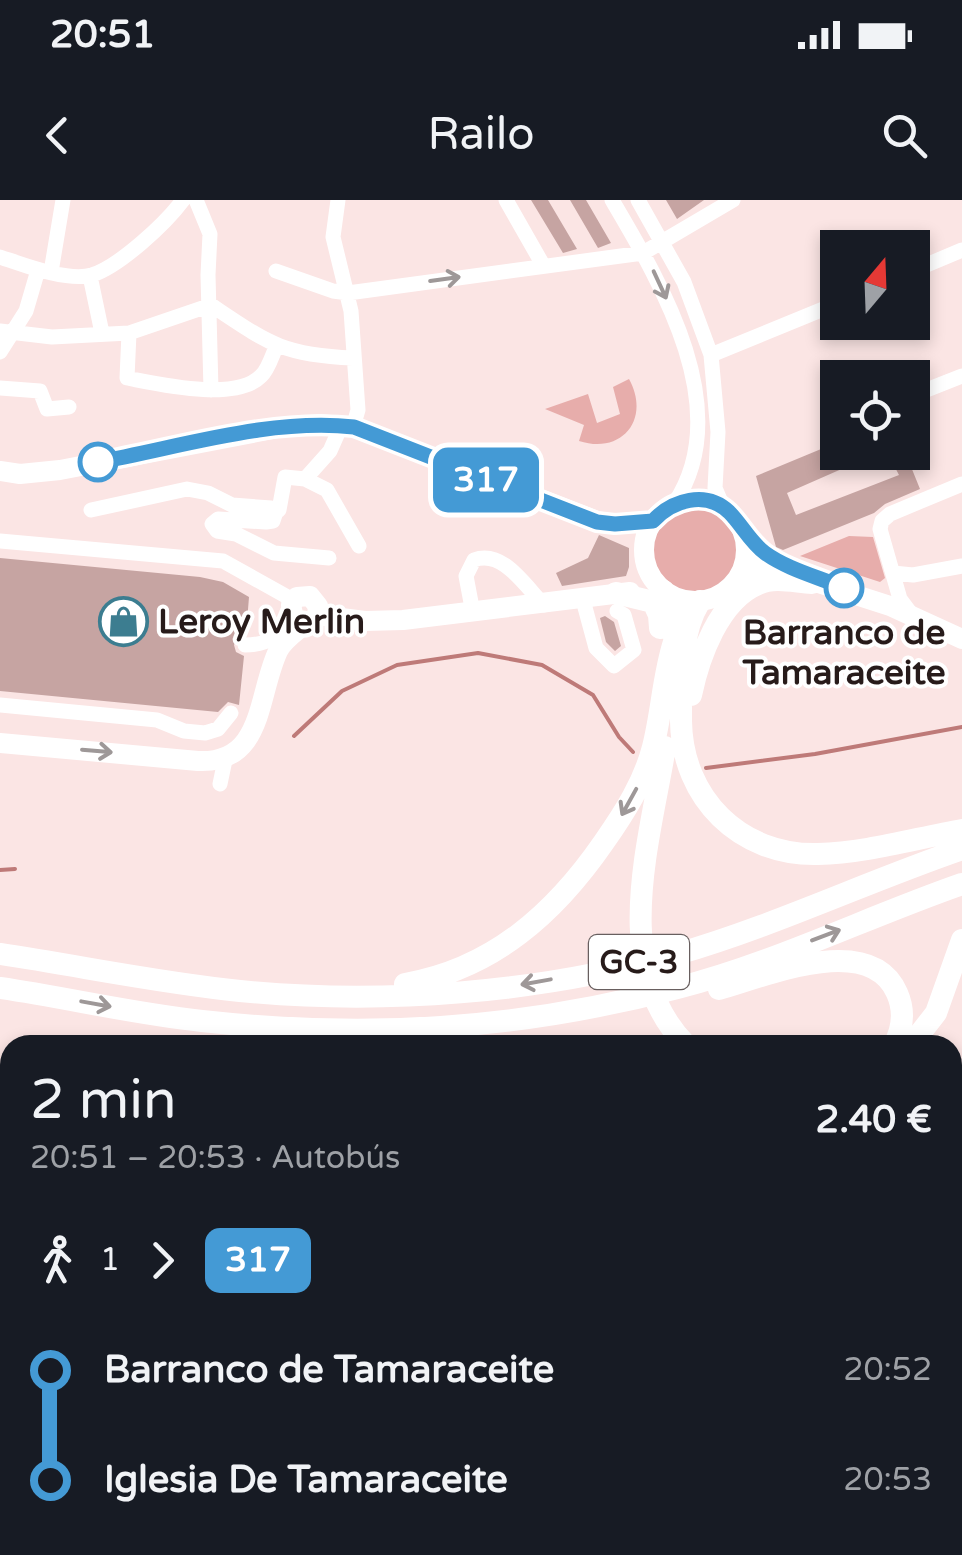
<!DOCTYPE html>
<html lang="es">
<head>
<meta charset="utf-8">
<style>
	:root { --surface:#171b24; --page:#20242c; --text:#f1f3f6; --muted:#9ea1a6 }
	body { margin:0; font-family:"Varela Round",sans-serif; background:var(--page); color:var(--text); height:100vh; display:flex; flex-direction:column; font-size:38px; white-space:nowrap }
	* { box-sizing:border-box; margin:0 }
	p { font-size:32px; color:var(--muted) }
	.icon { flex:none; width:55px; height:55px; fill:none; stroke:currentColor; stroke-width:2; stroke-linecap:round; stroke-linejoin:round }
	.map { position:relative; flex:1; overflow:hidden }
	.drawer { position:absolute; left:0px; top:835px; width:962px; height:520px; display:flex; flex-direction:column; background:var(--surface); border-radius:30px 30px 0 0; box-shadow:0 5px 15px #0003 }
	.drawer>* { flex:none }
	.badge { padding:0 20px; border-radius:15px; font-size:35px; line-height:65px }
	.needle { width:65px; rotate:19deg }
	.fabs { position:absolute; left:820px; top:30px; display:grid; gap:20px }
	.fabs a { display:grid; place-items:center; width:110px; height:110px; border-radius:0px; background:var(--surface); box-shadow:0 5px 15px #0003; font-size:50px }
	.map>.badge { position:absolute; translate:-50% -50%; box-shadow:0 0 0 5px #fff }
	.legs { display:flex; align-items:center; gap:15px; height:110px; padding:0 30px; font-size:32px }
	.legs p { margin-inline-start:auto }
	.head { display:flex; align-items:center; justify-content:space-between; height:170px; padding:0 30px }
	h1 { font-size:55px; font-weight:600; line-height:75px }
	ul { padding:0 30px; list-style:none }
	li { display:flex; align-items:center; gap:35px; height:110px; font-size:38px }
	li i { display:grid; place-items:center; width:15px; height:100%; margin:0 12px; background:currentColor }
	li i::after { content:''; width:25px; height:25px; margin:-12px; border:8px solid; border-radius:50%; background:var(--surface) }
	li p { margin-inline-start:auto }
	li:first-child i { background:linear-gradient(#0000 50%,currentColor 0) }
	li:last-child i { background:linear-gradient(currentColor 50%,#0000 0) }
	.status { display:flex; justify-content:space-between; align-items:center; height:70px; padding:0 50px; background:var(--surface); direction:ltr }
	.status svg { height:28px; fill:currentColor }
	header { display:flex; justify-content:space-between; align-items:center; height:130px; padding:0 30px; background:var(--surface); font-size:45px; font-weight:600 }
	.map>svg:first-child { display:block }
	.green { fill:#e7adab }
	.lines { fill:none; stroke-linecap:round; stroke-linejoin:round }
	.stream { stroke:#be7a78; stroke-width:4 }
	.building { fill:#c6a4a2 }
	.minor { stroke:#fff; stroke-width:15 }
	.major { stroke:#fff; stroke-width:20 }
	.highway { stroke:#fff; stroke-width:22 }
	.oneway { stroke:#9e9898 }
	.line-1-casing { stroke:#fff; stroke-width:22 }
	.line-1 { stroke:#449ad5; stroke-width:15 }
	.stop-1-dot { fill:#fff; stroke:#449ad5; stroke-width:5 }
	.labels { text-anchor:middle; stroke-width:8; stroke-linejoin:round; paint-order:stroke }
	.shield { fill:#fff; stroke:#685f5f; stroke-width:2.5 }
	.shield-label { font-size:32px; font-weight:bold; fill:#271b1a }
	.poi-label { font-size:35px; font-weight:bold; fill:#271b1a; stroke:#fff; text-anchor:start }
	.stop-label { font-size:35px; font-weight:bold; fill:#271b1a; stroke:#fff }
</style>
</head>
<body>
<div class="status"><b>20:51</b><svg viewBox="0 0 49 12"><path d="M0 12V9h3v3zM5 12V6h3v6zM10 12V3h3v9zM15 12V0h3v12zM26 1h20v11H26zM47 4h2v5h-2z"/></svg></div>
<header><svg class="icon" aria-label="back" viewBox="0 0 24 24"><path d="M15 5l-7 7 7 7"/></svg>Railo<svg class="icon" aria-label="search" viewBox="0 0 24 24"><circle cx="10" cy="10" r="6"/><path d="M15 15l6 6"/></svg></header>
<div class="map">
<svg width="962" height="1355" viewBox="0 0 962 1355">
	<rect width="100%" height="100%" fill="#fbe5e4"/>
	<path class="green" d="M629,179C651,219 622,255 579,241L584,225L545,209L588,194L597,223L620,214L613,187Z
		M653 350a42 42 0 1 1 84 0a42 42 0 1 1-84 0Z
		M849,336L873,337L885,378L880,382L800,356Z"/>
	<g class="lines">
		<path class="stream" d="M294,536L342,491L397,465L478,453L542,465L593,495L619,537L633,552
			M706,568L815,554L962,527
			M0,670L15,669"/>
	</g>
	<path class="building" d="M531,0H548L577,49L563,53Z
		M570,0H586L611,43L598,48Z
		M666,0H704L677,19Z
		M838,242V252L878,253L787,293L796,315L899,275L887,252H905L920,289L885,304L874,313L783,350L776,347L756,276Z
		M599,335L629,348V367L626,376L562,386L556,373L588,358Z
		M0,358L200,377L223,382L249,397L246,434L238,436L234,445L236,452L244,456L239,505L228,502L218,512L0,491Z
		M605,416L614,422L621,446L615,451L606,442L600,418Z"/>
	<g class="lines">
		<path class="minor" d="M196,0L210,34L208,75L211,190
			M338,0L333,37L351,111L358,210L353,227
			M506,0L543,65
			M612,0C661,83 737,210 674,304
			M638,0L684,82L711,155L718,232L715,288L723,307
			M0,57C24,65 68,82 92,75C120,66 166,23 183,0
			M276,71L333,91L348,93L643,53L733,0
			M912,71L962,50
			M51,72L63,0
			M90,76L102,133
			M0,131L52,137L129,133L211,105C268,143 282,155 353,158
			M129,133L127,178C159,184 236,202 261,176C268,170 272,156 276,147
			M0,152L26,111L38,70
			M711,155L838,103
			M0,188L40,191L47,209L69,207
			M929,189L962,176
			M341,226L330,251L305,279L327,290L359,346
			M91,310L187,289L208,293L232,305L271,308L276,312L273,321L266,322L218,319L212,324L217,331L236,334L274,353L329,358
			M276,312L279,310L285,277L305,279
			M0,341L223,361L293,400
			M893,373L913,375L962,366
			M583,400L596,448L614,466L634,450L624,415L617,411
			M473,413L466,376L474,360C503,349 525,386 544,405
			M912,415L900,399L880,329L882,321L890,314L962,284
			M245,445C271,445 278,435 292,414
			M0,505L157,520L184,531L205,533L218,529L231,513
			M220,584L225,560
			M635,1345L639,1355
			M121,1355L126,1345"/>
		<path class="major" d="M0,271L20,274L60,270L283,227L320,224L353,227L597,321L615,324L653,321
			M644 350a51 51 0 1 1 102 0a51 51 0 1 1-102 0Z
			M741,374L756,367L775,369L890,406L962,439
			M317,415L318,406L310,396L297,397L291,405L294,418C302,425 311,424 317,415L365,421L403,420L630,392
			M0,543L198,561C264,564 257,496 278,451C283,440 297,431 306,423"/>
		<path class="highway" d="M664,391L675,419L674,446
			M616,393L653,402L659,415L660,428
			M700,401C679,435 681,482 681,521C682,598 740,656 818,654C866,653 916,638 962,630
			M691,495C699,457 719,400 758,384C775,376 794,382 812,383
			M665,547C650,641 609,767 686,845
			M0,754C80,766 160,783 240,791C382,805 540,793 677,754C774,726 866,682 962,649
			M405,784C493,769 555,713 604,642C625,612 644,582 653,547C662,512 663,476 674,442
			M0,788C68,798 135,814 202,821C365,839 518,830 677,788C775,763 867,717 962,684
			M719,789C766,776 870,731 897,793C905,811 903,828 894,845
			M911,845L936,813L962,740"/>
	</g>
	<defs><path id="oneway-shaft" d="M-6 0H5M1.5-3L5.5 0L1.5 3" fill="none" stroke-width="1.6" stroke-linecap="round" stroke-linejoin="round" transform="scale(2.5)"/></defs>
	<g class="oneway">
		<use href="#oneway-shaft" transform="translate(445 79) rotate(-8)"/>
		<use href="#oneway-shaft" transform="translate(660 85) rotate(65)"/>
		<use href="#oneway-shaft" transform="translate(97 551) rotate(5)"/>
		<use href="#oneway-shaft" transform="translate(629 602) rotate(119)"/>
		<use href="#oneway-shaft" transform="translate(826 735) rotate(-21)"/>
		<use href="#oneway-shaft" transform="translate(536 782) rotate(170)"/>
		<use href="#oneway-shaft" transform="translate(96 804) rotate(10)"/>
	</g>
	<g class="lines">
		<defs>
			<path id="line-1" d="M98,262C181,247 269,218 354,227L597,322L615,324L653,321C672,300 706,290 729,312C742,325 750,342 765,353C787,369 818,377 844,388"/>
		</defs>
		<use href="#line-1" class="line-1-casing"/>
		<use href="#line-1" class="line-1"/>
	</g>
	<defs>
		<symbol id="shop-ring" viewBox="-11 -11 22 22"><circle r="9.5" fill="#fff" stroke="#3c7d90" stroke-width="1.5"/><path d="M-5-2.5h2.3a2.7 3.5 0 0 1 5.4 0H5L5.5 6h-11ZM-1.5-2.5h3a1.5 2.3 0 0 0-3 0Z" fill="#3c7d90"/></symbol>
	</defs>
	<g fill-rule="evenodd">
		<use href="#shop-ring" x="96" y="394" width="55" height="55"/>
	</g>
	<g class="stop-1-dot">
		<circle cx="98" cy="262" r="18"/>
		<circle cx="844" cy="388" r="18"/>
	</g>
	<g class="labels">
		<rect class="shield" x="589" y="735" width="100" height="54" rx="8"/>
		<g class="shield-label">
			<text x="639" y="773">GC-3</text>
		</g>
		<g class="poi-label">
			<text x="158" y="433">Leroy Merlin</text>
		</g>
		<g class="stop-label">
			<text x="844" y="444">Barranco de<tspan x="844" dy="40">Tamaraceite</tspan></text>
		</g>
	</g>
</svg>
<div class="fabs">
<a><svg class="needle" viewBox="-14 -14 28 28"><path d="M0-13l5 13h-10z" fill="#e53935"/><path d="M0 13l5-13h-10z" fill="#9ea1a6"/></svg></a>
<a><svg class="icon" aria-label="locate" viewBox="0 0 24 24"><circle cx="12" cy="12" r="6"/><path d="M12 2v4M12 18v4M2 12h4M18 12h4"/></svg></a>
</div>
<b class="badge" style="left:486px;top:280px;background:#449ad5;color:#fff">317</b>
<section class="drawer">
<div class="head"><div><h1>2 min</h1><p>20:51 – 20:53 · Autobús</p></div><b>2.40 €</b></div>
<div class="legs"><svg class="icon" aria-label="walk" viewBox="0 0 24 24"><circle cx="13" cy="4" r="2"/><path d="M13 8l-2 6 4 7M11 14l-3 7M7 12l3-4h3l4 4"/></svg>1<svg class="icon" aria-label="forward" viewBox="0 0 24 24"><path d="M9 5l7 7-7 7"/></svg><b class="badge" style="background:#449ad5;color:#fff">317</b></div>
<ul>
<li><i style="color:#449ad5"></i><b>Barranco de Tamaraceite</b><p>20:52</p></li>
<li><i style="color:#449ad5"></i><b>Iglesia De Tamaraceite</b><p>20:53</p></li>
</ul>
</section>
</div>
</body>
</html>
